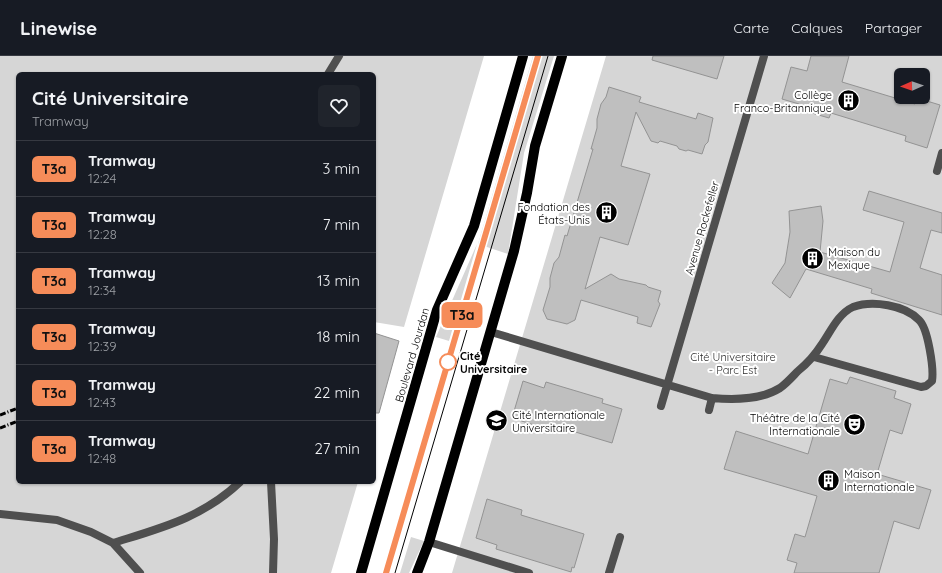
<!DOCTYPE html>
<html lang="fr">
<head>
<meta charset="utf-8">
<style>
	:root { --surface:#171b24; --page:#20242c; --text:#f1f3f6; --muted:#9ea1a6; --line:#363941 }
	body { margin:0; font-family:Quicksand,sans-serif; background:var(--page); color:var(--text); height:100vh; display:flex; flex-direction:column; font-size:15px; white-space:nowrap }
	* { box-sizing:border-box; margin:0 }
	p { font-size:13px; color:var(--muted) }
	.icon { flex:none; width:22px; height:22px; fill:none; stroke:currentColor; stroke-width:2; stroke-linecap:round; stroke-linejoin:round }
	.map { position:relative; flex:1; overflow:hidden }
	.drawer { position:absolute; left:16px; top:16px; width:360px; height:412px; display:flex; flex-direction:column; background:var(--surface); border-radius:6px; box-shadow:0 1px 3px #0004 }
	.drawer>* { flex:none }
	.badge { padding:0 8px; border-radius:6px; font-size:14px; line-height:26px }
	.needle { width:26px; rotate:268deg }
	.controls { position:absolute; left:894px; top:12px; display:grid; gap:8px }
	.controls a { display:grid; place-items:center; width:36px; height:36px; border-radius:6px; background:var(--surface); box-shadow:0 1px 3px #0004; font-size:20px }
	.map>.badge { position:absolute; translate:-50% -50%; box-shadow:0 0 0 2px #fff }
	.round { display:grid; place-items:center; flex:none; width:42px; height:42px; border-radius:6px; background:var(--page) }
	.head { display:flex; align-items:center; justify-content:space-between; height:68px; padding:0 16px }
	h1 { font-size:19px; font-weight:700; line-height:30px }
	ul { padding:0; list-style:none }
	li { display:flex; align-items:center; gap:12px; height:56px; padding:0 16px; border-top:1px solid var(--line) }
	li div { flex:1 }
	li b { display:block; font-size:15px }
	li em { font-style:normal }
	li .badge { min-width:44px; font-weight:700; text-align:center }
	header { display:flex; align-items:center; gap:24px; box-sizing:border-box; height:56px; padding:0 20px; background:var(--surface); border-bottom:1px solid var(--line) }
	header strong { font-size:19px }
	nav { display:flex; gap:22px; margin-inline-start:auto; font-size:14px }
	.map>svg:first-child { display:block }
	.green { fill:#d6d6d6; fill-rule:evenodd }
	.building { fill:#bfbfbf; stroke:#939393 }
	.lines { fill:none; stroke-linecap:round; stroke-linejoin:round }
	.lane { stroke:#4f4f4f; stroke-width:8 }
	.street { stroke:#4f4f4f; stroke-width:8 }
	.primary { stroke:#000; stroke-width:10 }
	.tram { stroke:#000; stroke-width:1 }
	.rail { stroke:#000; stroke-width:3; stroke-dasharray:6 2 1 2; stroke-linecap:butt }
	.line-casing { stroke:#fff; stroke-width:9 }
	.line { stroke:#f68c59; stroke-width:6 }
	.stop-dot { fill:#fff; stroke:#f68c59; stroke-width:2 }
	.labels { text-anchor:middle; stroke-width:4; stroke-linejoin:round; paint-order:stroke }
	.poi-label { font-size:11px; fill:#000; stroke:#fff; text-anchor:end }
	.street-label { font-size:11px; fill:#000; stroke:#fff }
	.stop-label { font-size:11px; font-weight:bold; fill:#000; stroke:#fff; text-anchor:start }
	.park-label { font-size:11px; fill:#2d2d2d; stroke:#fff }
</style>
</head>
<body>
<header>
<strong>Linewise</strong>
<nav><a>Carte</a><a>Calques</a><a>Partager</a></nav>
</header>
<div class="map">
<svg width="942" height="517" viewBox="0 0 942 517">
	<rect width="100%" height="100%" fill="#fff"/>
	<path class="green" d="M0,0H484L404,271L374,266V18H18V426H358L331,517H0Z
		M533,0H554L524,97L508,198L478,188Z
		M606,0H942V517H452ZM901,19H923V41H901Z
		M477,188L449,285L436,281Z
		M411,481L424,485L409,517H400Z"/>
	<path class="building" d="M653,0H724L717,23L652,4Z
		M811,0H849L842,26L915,48L917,42L940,49L927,92L905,85L906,80L831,57L829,62L798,53L799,48L782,43L791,11L807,15Z
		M609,31L641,41L639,46L696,63L698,57L713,62L708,86L705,89L702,98L688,94L686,95L679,93L677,90L660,85L658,87L651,85L636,56L621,110L650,118L628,189L600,181L585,233L611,218L619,223L646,229L648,231L661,235L658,245L660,248L651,271L637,267L638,261L581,244L575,264L567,268L547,263L543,254L550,231V222L554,207L559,201L565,179L567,180L593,93H591L597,72V63L601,48L606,41Z
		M869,135L942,157V177L931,174L920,212L942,219V259L871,237L872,233L806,213L790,242L772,227L785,207L790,176L789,155L821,150L823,165L820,196L890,216L904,166L863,154Z
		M374,277L399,285L379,357H374Z
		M850,321L896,335L894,342L911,348L902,378L890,374L877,418L931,434L919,473L894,465L879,517H794L797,507L787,504L795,478L805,481L817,440L724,413L736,375L808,398L830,323L847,328Z
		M523,325L544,332L546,326L603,343L602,347L622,353L612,387L549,368L547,373L512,362Z
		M487,443L522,454L521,459L584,478L574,512L572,511L571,516L496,493L497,489L476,482Z"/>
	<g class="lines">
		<path class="lane" d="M937,115L942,97
			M491,276L712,342C734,344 761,344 780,332C787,327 793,320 798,315C808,307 815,299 822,288C831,275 838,258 853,251C872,244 905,249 919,264C928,272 934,313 932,325L926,330L921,331L814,301
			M661,350L764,0
			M709,354L712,342
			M429,486L529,517
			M609,517L620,481"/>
		<path class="street" d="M328,18L339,0
			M271,426L274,483L273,517
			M0,458L57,464L91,476L113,487C161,472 202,462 240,426
			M113,487L140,517"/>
		<path class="primary" d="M361,517L437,254L474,170L523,0
			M417,517L429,486L514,195L527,137L535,90L562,0"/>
		<path class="tram" d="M386,517L538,0
			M395,517L548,0"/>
		<path class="rail" d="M0,359L18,352
			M0,372L18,365"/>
	</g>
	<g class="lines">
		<defs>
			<path id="line" d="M386,517L538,0"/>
		</defs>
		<use href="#line" class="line-casing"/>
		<use href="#line" class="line"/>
	</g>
	<defs>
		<symbol id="building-disc" viewBox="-11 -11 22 22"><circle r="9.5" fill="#000" stroke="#fff"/><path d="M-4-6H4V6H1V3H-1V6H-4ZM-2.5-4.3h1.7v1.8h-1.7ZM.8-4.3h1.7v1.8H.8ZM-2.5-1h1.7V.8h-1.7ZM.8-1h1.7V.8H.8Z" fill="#fff"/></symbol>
		<symbol id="university-disc" viewBox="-11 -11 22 22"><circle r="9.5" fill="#000" stroke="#fff"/><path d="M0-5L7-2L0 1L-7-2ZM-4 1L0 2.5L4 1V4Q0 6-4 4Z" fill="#fff"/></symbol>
		<symbol id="theatre-disc" viewBox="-11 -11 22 22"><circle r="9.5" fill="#000" stroke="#fff"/><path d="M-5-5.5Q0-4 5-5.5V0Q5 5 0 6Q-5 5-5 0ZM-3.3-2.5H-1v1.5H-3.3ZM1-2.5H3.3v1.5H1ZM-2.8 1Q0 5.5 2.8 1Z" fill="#fff"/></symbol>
	</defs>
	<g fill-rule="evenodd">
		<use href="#building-disc" x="836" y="32" width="25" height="25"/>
		<use href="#building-disc" x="594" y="144" width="25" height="25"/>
		<use href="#building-disc" x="800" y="190" width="25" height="25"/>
		<use href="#university-disc" x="484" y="352" width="25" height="25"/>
		<use href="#theatre-disc" x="842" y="356" width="25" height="25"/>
		<use href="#building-disc" x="816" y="412" width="25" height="25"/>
	</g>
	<circle class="stop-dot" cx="448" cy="306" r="8"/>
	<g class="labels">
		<g class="poi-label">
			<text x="832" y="43">Collège<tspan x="832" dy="13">Franco-Britannique</tspan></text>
			<text x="590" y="155">Fondation des<tspan x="590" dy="13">États-Unis</tspan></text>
			<text x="828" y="200" text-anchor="start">Maison du<tspan x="828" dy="13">Mexique</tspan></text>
			<text x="512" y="363" text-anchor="start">Cité Internationale<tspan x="512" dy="13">Universitaire</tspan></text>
			<text x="840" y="366">Théâtre de la Cité<tspan x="840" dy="13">Internationale</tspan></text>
			<text x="844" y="422" text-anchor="start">Maison<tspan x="844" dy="13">Internationale</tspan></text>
		</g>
		<g class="street-label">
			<text transform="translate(702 172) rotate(-74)" y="4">Avenue Rockefeller</text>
			<text transform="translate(412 299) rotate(-74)" y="4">Boulevard Jourdan</text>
		</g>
		<g class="stop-label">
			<text x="460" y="304">Cité<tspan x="460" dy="13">Universitaire</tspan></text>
		</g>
		<g class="park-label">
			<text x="733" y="305">Cité Universitaire<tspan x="733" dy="13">- Parc Est</tspan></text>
		</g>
	</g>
</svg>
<div class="controls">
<a><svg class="needle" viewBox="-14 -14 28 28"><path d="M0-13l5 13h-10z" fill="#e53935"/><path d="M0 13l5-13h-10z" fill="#9ea1a6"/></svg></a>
</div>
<b class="badge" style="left:462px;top:259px;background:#f68c59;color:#111">T3a</b>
<section class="drawer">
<div class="head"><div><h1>Cité Universitaire</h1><p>Tramway</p></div><a class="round"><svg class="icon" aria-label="heart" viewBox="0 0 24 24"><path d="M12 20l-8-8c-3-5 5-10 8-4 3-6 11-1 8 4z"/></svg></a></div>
<ul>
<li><span class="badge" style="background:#f68c59;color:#111">T3a</span><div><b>Tramway</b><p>12:24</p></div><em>3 min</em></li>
<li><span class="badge" style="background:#f68c59;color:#111">T3a</span><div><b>Tramway</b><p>12:28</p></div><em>7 min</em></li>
<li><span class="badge" style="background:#f68c59;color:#111">T3a</span><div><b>Tramway</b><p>12:34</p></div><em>13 min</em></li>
<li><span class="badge" style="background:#f68c59;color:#111">T3a</span><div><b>Tramway</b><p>12:39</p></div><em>18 min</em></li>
<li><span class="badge" style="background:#f68c59;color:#111">T3a</span><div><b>Tramway</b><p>12:43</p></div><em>22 min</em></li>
<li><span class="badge" style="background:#f68c59;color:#111">T3a</span><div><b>Tramway</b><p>12:48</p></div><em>27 min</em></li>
</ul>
</section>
</div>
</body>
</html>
